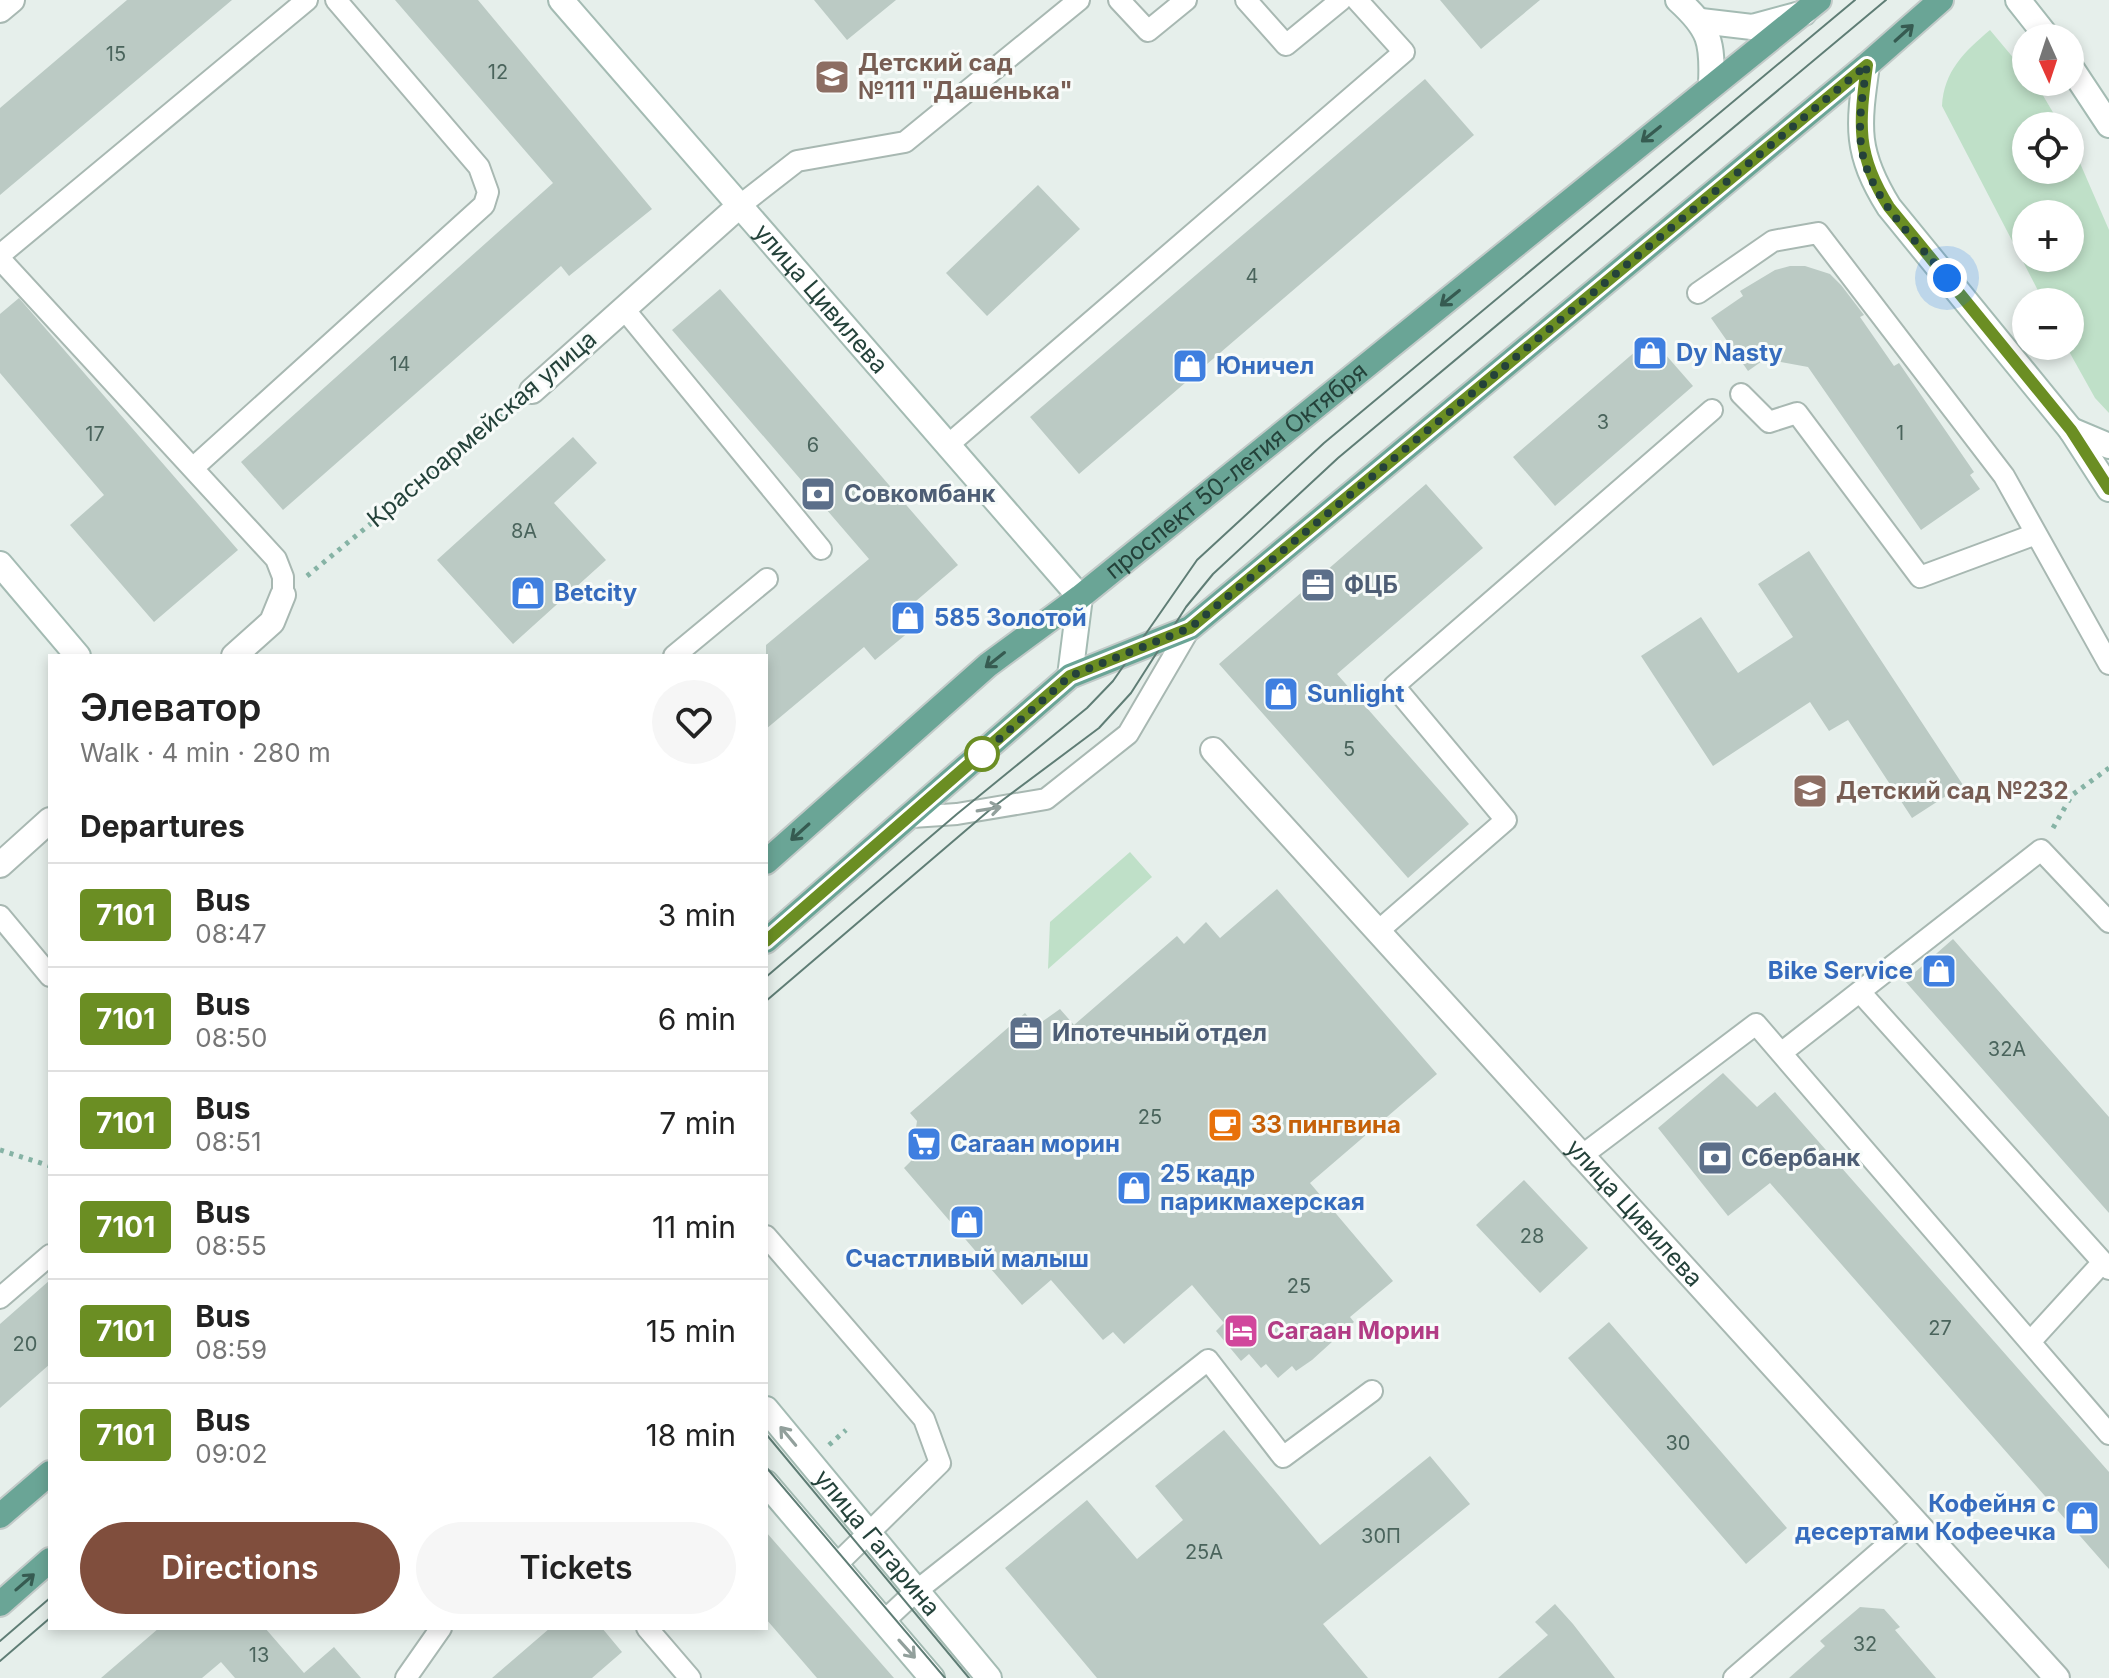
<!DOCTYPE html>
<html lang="en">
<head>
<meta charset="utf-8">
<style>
	:root { --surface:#fff; --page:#f6f6f6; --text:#222; --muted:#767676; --line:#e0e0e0; --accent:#804e3d }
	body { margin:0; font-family:Inter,sans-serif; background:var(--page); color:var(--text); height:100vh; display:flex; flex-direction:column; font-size:30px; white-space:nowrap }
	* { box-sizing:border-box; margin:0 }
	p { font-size:26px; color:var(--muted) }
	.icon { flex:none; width:44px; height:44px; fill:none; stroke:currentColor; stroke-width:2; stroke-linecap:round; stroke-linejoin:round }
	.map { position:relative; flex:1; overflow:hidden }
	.drawer { position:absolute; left:48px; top:654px; width:720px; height:976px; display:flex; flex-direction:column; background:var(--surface); border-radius:0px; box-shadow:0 4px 12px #0003 }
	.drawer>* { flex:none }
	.badge { padding:0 16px; border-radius:6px; font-size:28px; line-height:52px }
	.needle { width:52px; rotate:177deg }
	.buttons { position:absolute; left:2012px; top:24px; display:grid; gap:16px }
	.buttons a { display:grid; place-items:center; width:72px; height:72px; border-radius:50%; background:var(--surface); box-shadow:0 4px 12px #0003; font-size:40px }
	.you { position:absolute; width:40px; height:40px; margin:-20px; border:6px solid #fff; border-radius:50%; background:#1a73e8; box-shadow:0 0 0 12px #1a73e833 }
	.map>.badge { position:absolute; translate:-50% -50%; box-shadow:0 0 0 4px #fff }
	h2 { padding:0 32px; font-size:30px; line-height:72px }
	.round { display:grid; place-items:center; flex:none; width:84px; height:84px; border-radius:42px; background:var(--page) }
	.head { display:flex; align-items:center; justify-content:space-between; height:136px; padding:0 32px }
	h1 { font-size:38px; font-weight:600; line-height:60px }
	.cta { display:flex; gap:16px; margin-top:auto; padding:16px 32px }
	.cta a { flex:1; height:92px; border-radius:48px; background:var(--accent); color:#fff; font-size:32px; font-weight:600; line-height:92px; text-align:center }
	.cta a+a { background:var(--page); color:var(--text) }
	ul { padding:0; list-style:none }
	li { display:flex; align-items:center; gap:24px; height:104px; padding:0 32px; border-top:2px solid var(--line) }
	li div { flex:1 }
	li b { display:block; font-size:30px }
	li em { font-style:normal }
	li .badge { min-width:88px; font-weight:700; text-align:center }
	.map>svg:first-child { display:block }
	.green { fill:#bfe0c8; fill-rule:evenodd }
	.building { fill:#bbcac4 }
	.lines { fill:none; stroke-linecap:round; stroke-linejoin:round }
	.lane-casing { stroke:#a8b8b2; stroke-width:24 }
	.street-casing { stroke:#a8b8b2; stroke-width:28 }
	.secondary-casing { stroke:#a4bbb3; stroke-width:28 }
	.primary-casing { stroke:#c2cac8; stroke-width:28 }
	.path { stroke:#86b3a5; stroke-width:5; stroke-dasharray:4 6; stroke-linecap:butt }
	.lane { stroke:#fff; stroke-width:20 }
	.street { stroke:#fff; stroke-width:24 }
	.secondary { stroke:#fff; stroke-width:24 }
	.primary { stroke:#6aa596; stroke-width:24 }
	.tram { stroke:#5f7d75; stroke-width:2 }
	.oneway { stroke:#365b51 }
	.oneway2 { stroke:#92a09c }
	.line-casing { stroke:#fff; stroke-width:18 }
	.line { stroke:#6b8e23; stroke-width:12 }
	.walk { stroke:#24423a; stroke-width:8; stroke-dasharray:0 14.4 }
	.stop-dot { fill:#fff; stroke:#6b8e23; stroke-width:4 }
	.labels { text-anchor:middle; stroke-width:6; stroke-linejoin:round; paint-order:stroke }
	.number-label { font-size:20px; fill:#4a645c }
	.education-label { font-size:24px; font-weight:bold; fill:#785e54; stroke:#f7fbf9; text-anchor:start }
	.street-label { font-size:24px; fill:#24423a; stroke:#f7fbf9 }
	.shop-label { font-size:24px; font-weight:bold; fill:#366cbe; stroke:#f7fbf9; text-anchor:start }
	.service-label { font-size:24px; font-weight:bold; fill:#4e5e75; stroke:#f7fbf9; text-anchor:start }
	.food-label { font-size:24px; font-weight:bold; fill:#c56008; stroke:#f7fbf9; text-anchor:start }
	.hotel-label { font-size:24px; font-weight:bold; fill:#b23c85; stroke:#f7fbf9; text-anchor:start }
</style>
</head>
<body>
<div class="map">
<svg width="2109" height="1678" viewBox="0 0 2109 1678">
	<rect width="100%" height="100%" fill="#e6efeb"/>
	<path class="green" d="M1990,30L2026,73V82H2033L2038,87L2061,126H2026V170H2070V140L2109,230V413L2095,398L2066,346H2070V302H2044L1942,106C1944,71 1964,52 1990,30ZM2026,214H2070V258H2026Z
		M1130,852L1152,877L1048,969L1050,922Z"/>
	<path class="building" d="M127,0H232L0,195V108Z
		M395,0H478L652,209L569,276L561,266L283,510L241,462L553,183Z
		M814,0H896L847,40Z
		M1440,0H1540L1481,49Z
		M1425,79L1474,135L1079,474L1030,417Z
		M1038,185L1080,229L987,316L946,273Z
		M1790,266H1805L1830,274L1841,285L1864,315L1860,317L1894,366L1899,363L1974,472L1970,475L1980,489L1921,530L1808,367L1765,359L1748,371L1711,318L1743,296L1740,291L1775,270Z
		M720,289L958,565L909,607L921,622L875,660L864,647L766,729V645L869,559L672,330Z
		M19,298L238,550L154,622L70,525L104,495L0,373V314Z
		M1651,338L1693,386L1555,506L1513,457Z
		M573,437L597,463L554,503L606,560L513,644L437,560Z
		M1426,484L1483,548L1337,674L1469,824L1408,878L1219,664Z
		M1809,551L1963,785L1912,818L1848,720L1829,731L1810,702L1713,766L1641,656L1701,617L1738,673L1793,637L1758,584Z
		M1277,889L1437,1074L1310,1183L1393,1281L1350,1317L1354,1322L1312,1360L1296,1371L1292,1366L1278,1378L1266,1364L1261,1368L1249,1354L1241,1361L1216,1331L1224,1323L1192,1285L1124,1344L1113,1332L1103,1340L1051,1280L1022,1305L904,1168L911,1161L917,1121L910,1113L1025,1013L1036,1026L1060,1009L1074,1025L1177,936L1184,944L1206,922L1220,938Z
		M1953,939L2109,1117V1213L1905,981Z
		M1723,1073L1757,1107L1775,1092L2109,1472V1569L1770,1183L1728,1216L1658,1128Z
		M1524,1180L1588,1248L1540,1293L1476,1225Z
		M50,1280V1364L0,1408V1324Z
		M1609,1322L1787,1528L1746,1564L1568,1358Z
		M1224,1430L1320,1545L1430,1456L1470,1504L1323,1624L1368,1678H1097L1005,1568L1087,1500L1137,1559L1183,1520L1155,1486Z
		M766,1532L894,1678H817L766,1619Z
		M1555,1604L1573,1624L1615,1678H1498L1548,1635L1535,1622Z
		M1860,1607L1884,1609L1900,1627L1895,1630L1936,1678H1789L1825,1646L1820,1641Z
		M159,1628H265L304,1673L334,1647L361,1678H235L221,1662L202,1678H101Z
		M550,1628H602L622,1652L592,1678H492Z"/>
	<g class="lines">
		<defs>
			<path id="lane" d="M1119,0L1148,31L1186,0
				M1246,0L1286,45L1341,0
				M738,207L797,161L905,142L1079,0
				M0,255L307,0
				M0,259L276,559L283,577V595
				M1698,293L1773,241L1818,233L2004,476L2109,664
				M624,309L821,549
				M1741,394L1769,422L1797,413L1920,577L2036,534
				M948,445L1404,52L1357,0
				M193,468L484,205L488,192L479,167L336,0
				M674,656L767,579
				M912,817L957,814L1046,799L1128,734L1190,628
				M0,916L50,976
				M1377,932L1506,820L1394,686L1712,410
				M1860,992L2109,1269
				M1781,1053L2041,850L2109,922
				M1580,1157L1756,1024L2109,1434
				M766,1236L924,1419L940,1463L835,1566
				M0,1298L50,1255
				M2030,1342L2103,1262
				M883,1622L915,1592L1208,1360L1283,1457L1372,1391
				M647,1628L690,1678
				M406,1678L441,1628
				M1734,1678L1914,1522"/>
			<g id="street">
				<path d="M0,10L12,0"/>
				<path d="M532,391L738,207"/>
				<path d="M234,656L272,622L283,595"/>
				<path id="s1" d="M1213,750L2057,1678"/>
				<path d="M0,865L50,820"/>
			</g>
			<g id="secondary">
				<path id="s2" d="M561,0L1080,597L1070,676"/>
				<path d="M1678,0C1710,29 1713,42 1711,84"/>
				<path d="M2018,0L2048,38"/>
				<path d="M1701,21L1752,27L1804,13"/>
				<path d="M1867,65C1858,128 1855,152 1889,207L2071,430L2109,489"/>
				<path d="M2070,66L2109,125"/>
				<path d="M2071,430L2109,446"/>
				<path d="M0,564L78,656"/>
				<path id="s3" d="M766,1409L989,1678"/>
				<path d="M766,1483L932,1678"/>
			</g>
			<g id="primary">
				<path id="s4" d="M766,862L988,665L1080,597L1819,0"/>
				<path d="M766,941L1070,676L1190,628L1867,65L1941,0"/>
				<path d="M0,1516L50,1473"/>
				<path d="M0,1604L50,1560"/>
			</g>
		</defs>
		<use href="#lane" class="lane-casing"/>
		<use href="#street" class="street-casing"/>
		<use href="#secondary" class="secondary-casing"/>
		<use href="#primary" class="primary-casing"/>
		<path class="path" d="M307,576L513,407
			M2053,828L2072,795L2109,768
			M0,1150L50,1166
			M829,1445L846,1430"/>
		<use href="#lane" class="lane"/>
		<use href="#street" class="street"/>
		<use href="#secondary" class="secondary"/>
		<use href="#primary" class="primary"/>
		<path class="tram" d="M766,977L957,814L1087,708L1113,681L1197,560L1324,443L1855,0
			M766,1001L992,808L1099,728L1131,693L1186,607L1213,574L1338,458L1886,0
			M766,1434L969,1678
			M766,1467L945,1678
			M0,1641L50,1598
			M0,1661L50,1618"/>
	</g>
	<defs><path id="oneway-shaft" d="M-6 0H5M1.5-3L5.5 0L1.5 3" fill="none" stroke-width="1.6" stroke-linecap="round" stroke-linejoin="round" transform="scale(2)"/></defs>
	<g class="oneway">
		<use href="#oneway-shaft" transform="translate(1904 33) rotate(-42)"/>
		<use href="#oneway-shaft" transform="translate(1651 134) rotate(141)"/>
		<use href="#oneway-shaft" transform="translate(1450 298) rotate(141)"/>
		<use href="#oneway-shaft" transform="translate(995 660) rotate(142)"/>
		<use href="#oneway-shaft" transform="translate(800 832) rotate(138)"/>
		<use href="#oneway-shaft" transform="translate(25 1582) rotate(-41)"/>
	</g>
	<g class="oneway2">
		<use href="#oneway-shaft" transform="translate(989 809) rotate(-9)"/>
		<use href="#oneway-shaft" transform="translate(788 1436) rotate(-130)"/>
		<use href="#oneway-shaft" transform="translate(907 1649) rotate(48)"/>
	</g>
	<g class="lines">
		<defs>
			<path id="line" d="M766,941L1070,676L1190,628L1867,65C1859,125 1856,155 1889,207L2071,430L2109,489"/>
		</defs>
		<use href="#line" class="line-casing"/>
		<use href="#line" class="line"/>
		<path class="walk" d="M982,754L980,756L1070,676L1190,628L1867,65C1863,93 1857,123 1862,151C1871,200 1917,241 1947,278"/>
	</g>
	<defs>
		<symbol id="school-square" viewBox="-11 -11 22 22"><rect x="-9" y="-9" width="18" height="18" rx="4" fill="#8d6e63" stroke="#f7fbf9"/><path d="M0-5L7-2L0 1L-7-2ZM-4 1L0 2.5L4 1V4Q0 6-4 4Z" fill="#fff"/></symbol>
		<symbol id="shop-square" viewBox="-11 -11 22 22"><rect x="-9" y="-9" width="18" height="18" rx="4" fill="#3f7fe0" stroke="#f7fbf9"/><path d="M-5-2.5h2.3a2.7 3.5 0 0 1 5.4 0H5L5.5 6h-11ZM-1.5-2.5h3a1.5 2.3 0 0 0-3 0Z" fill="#fff"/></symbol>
		<symbol id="bank-square" viewBox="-11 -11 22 22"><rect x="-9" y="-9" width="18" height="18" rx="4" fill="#5c6f8a" stroke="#f7fbf9"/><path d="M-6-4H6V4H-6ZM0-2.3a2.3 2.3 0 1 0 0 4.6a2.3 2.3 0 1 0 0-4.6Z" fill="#fff"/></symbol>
		<symbol id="office-square" viewBox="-11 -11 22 22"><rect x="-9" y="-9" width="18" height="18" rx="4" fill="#5c6f8a" stroke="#f7fbf9"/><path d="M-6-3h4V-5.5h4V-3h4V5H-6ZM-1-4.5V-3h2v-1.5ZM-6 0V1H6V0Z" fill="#fff"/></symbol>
		<symbol id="cafe-square" viewBox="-11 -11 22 22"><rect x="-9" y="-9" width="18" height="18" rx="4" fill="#e8710a" stroke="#f7fbf9"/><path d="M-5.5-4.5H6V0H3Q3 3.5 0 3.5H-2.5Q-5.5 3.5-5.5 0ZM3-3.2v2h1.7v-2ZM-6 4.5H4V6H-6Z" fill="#fff"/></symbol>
		<symbol id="supermarket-square" viewBox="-11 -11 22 22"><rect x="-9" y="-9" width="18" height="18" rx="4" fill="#3f7fe0" stroke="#f7fbf9"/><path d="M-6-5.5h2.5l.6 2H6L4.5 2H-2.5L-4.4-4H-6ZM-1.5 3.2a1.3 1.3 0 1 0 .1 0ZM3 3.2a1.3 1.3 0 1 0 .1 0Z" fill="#fff"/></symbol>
		<symbol id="hotel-square" viewBox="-11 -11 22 22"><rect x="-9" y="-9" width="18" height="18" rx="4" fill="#d1479c" stroke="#f7fbf9"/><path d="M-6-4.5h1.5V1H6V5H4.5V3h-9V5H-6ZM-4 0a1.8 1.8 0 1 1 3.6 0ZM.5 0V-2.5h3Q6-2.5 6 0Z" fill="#fff"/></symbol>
	</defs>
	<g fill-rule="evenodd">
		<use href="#school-square" x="812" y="57" width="40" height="40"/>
		<use href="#shop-square" x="1630" y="333" width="40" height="40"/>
		<use href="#shop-square" x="1170" y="346" width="40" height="40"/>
		<use href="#bank-square" x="798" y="474" width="40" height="40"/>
		<use href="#office-square" x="1298" y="565" width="40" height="40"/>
		<use href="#shop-square" x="508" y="573" width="40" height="40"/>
		<use href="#shop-square" x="888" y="598" width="40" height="40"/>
		<use href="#shop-square" x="1261" y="674" width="40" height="40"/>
		<use href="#school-square" x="1790" y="771" width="40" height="40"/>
		<use href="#shop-square" x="1919" y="951" width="40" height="40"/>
		<use href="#office-square" x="1006" y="1013" width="40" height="40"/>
		<use href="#cafe-square" x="1205" y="1105" width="40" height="40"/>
		<use href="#supermarket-square" x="904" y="1124" width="40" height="40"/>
		<use href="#bank-square" x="1695" y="1138" width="40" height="40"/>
		<use href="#shop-square" x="1114" y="1168" width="40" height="40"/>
		<use href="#shop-square" x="947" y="1202" width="40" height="40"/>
		<use href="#hotel-square" x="1221" y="1311" width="40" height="40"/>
		<use href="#shop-square" x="2062" y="1498" width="40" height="40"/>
	</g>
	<circle class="stop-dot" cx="982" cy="754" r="16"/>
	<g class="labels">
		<g class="number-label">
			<text x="116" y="61">15</text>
			<text x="498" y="79">12</text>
			<text x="1252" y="283">4</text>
			<text x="400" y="371">14</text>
			<text x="1603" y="429">3</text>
			<text x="1900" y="440">1</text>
			<text x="95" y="441">17</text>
			<text x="813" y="452">6</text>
			<text x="524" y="538">8А</text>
			<text x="1349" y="756">5</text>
			<text x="2007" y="1056">32А</text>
			<text x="1150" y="1124">25</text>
			<text x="1532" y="1243">28</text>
			<text x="1299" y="1293">25</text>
			<text x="1940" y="1335">27</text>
			<text x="25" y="1351">20</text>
			<text x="1678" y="1450">30</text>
			<text x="1381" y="1543">30П</text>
			<text x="1204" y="1559">25А</text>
			<text x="1865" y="1651">32</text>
			<text x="259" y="1662">13</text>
		</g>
		<g class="education-label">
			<text x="858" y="71">Детский сад<tspan x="858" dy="28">№111 "Дашенька"</tspan></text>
			<text x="1836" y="799">Детский сад №232</text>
		</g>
		<g class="street-label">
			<text dy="8" stroke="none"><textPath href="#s2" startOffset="396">улица Цивилева</textPath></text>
			<text transform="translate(482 429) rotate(-40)" y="8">Красноармейская улица</text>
			<text dy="8" stroke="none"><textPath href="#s4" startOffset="612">проспект 50-летия Октября</textPath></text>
			<text dy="8" stroke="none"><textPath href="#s1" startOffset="626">улица Цивилева</textPath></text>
			<text dy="8" stroke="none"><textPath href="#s3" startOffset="174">улица Гагарина</textPath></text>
		</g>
		<g class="shop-label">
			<text x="1676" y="361">Dy Nasty</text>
			<text x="1216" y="374">Юничел</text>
			<text x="554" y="601">Betcity</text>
			<text x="934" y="626">585 Золотой</text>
			<text x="1307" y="702">Sunlight</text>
			<text x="1913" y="979" text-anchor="end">Bike Service</text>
			<text x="950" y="1152">Сагаан морин</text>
			<text x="1160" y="1182">25 кадр<tspan x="1160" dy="28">парикмахерская</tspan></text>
			<text x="967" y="1267" text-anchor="middle">Счастливый малыш</text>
			<text x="2056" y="1512" text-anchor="end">Кофейня с<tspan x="2056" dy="28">десертами Кофеечка</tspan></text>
		</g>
		<g class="service-label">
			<text x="844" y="502">Совкомбанк</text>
			<text x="1344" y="593">ФЦБ</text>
			<text x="1052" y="1041">Ипотечный отдел</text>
			<text x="1741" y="1166">Сбербанк</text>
		</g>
		<g class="food-label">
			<text x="1251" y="1133">33 пингвина</text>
		</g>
		<g class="hotel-label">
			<text x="1267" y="1339">Сагаан Морин</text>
		</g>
	</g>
</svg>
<div class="buttons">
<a><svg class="needle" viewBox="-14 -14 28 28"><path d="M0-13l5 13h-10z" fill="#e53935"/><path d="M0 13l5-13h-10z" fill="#767676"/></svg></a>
<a><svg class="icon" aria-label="locate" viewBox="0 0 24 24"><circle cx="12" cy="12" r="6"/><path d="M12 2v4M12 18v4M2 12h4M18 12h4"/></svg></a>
<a>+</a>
<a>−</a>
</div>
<div class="you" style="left:1947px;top:278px"></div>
<section class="drawer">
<div class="head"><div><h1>Элеватор</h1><p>Walk · 4 min · 280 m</p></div><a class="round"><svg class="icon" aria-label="heart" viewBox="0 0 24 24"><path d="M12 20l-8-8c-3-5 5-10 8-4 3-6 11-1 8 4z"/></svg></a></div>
<h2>Departures</h2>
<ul>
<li><span class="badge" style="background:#6b8e23;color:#fff">7101</span><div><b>Bus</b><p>08:47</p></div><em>3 min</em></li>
<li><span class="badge" style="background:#6b8e23;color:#fff">7101</span><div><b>Bus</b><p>08:50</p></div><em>6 min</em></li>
<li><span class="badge" style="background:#6b8e23;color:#fff">7101</span><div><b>Bus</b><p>08:51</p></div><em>7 min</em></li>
<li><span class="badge" style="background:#6b8e23;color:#fff">7101</span><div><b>Bus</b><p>08:55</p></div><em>11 min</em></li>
<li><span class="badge" style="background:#6b8e23;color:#fff">7101</span><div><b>Bus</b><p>08:59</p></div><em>15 min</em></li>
<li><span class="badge" style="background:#6b8e23;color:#fff">7101</span><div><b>Bus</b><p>09:02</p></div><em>18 min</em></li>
</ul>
<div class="cta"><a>Directions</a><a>Tickets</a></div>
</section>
</div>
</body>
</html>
